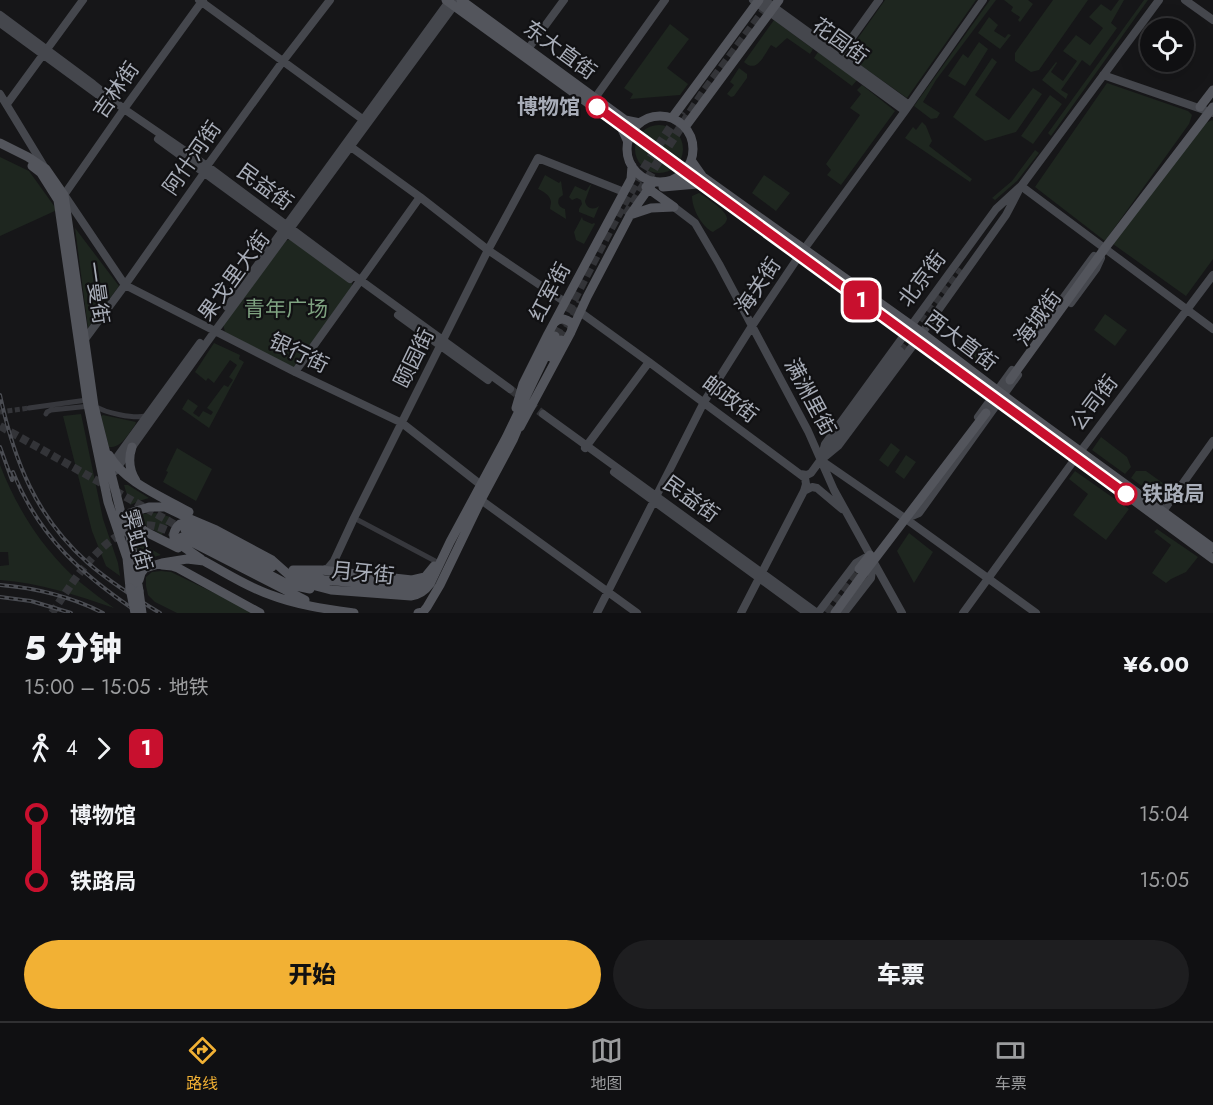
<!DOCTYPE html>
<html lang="zh">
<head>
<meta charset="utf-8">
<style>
	:root { --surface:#101012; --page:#1e1e20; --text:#f1f3f6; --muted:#9c9d9f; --line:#303032; --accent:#f2b134 }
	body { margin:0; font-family:Jost,"Noto Sans SC",sans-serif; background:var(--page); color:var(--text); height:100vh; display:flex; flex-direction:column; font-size:22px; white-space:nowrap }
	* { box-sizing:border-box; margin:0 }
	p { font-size:20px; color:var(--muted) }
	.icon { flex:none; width:33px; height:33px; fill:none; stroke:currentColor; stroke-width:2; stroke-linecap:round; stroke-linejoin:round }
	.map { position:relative; height:613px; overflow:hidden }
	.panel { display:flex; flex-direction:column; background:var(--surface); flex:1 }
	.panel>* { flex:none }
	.badge { padding:0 12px; border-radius:9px; font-size:21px; line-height:39px }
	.controls { position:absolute; left:1140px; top:18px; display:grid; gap:12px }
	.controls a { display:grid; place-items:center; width:54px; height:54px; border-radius:50%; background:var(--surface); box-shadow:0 6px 24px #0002,0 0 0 2px var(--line); font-size:30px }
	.map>.badge { position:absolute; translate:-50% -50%; box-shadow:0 0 0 3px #fff }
	.legs { display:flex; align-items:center; gap:9px; height:66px; padding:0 24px; font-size:20px }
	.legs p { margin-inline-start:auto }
	.summary { display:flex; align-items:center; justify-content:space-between; height:102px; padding:0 24px }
	h1 { font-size:33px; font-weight:800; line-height:45px }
	.button { display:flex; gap:12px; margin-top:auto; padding:12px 24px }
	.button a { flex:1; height:69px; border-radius:36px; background:var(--accent); color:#111; font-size:24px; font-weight:800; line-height:69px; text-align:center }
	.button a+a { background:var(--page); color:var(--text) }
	ul { padding:0 24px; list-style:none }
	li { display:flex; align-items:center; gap:21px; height:66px; font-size:22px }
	li i { display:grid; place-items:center; width:9px; height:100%; margin:0 8px; background:currentColor }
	li i::after { content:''; width:15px; height:15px; margin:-8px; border:4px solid; border-radius:50%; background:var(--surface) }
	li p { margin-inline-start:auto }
	li:first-child i { background:linear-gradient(#0000 50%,currentColor 0) }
	li:last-child i { background:linear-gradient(currentColor 50%,#0000 0) }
	.menu { display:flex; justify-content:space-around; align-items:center; height:84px; border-top:2px solid var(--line); background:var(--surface); font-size:16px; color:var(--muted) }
	.menu a { display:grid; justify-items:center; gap:3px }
	.menu .selected { color:var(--accent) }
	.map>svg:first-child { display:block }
	.green { fill:#1e261f }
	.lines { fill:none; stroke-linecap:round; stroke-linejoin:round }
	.street-tunnel { stroke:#333438; stroke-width:5; stroke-dasharray:5 2.5; stroke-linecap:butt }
	.secondary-tunnel { stroke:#333438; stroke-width:8; stroke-dasharray:8 4; stroke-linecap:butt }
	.primary-tunnel { stroke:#333438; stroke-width:9; stroke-dasharray:9 4.5; stroke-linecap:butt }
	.street { stroke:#37383d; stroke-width:5 }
	.secondary { stroke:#45474d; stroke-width:8 }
	.primary { stroke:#53555c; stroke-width:9 }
	.rail-casing { stroke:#4a4c52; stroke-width:4 }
	.rail { stroke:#111113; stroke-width:1.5; stroke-dasharray:4.5; stroke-linecap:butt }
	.primary-bridge { stroke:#53555c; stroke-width:9 }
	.line-1-casing { stroke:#fff; stroke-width:14 }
	.line-1 { stroke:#c8102e; stroke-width:9 }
	.stop-1-dot { fill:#fff; stroke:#c8102e; stroke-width:3 }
	.labels { text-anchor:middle; stroke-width:4.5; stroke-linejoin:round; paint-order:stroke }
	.street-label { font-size:21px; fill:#a8adb8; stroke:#111113 }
	.stop-label { font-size:21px; font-weight:bold; fill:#a8adb8; stroke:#111113; text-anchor:end }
	.park-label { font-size:21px; fill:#7fa381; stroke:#111113 }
</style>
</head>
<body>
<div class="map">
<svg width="1213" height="613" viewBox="0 0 1213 613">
	<rect width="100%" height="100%" fill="#161618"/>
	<path class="green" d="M885,0H976L907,98L846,55Z
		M990,0H996L936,80L923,102L940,113L937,118L931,119L914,106Z
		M1004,0H1028L1033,4L1020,22L1018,20L1020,17L1011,11L1013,7Z
		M1053,0H1088L1039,70L1031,72L1015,61V53Z
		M1119,0H1124L1111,23L1117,28L1090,66L1082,60L1061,90L1068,94L1066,99L1042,80L1056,62L1057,63L1051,72L1063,81L1077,61L1063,51L1076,35L1090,45L1103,28L1089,17L1101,4L1111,11Z
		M1144,0H1148L1051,136L1048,133Z
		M989,17L998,25L994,31L1005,38L1008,34L1011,35L1000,49L978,33Z
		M774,20L813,49L810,54L787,38L776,48L771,45C764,55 757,74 744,62Z
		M670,24L689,39L667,68L688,84L680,95L630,99L633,94L624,88Z
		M979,42L988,49L965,86L948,76L963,54L968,58Z
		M818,52L857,80L852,86L814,58Z
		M992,58L997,62L975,95L1009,120L1033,88L1042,94L1016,132L985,141L953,117Z
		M739,68L747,74V78L734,96L731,97L727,94L734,85L730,82Z
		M1107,83L1188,111L1192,115L1189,124L1105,241L1035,187Z
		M862,85L895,111L841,185L827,175L831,170L826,164L860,115L850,108L861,94L857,90Z
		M1050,95L1062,104L1033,144L1021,136Z
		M1212,120L1213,121V259L1186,296L1113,244L1202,125Z
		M922,122L926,126L932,141L929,146L972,179L970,182L905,138L913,127L916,130Z
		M635 149a24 24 0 1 1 48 0a24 24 0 1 1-48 0Z
		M1035,150L1039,153L1017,181L995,200L992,198L1012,181Z
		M0,157L29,171L57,210L0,236Z
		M545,175L559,183L561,181L563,195L559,198C557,204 559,207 565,209L566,219L550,209C550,207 551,204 551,202C550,195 543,191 538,189Z
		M764,175L790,193L776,211L752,193Z
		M590,185H591L585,201C586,208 593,211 599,206L594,218L579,212V209L582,204L581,200L577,198L572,200L569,197L575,186L586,191Z
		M699,193C705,197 728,211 727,219C726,225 717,229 713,232C702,227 692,209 692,196Z
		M582,217L583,220L592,224L594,223L595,224L584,244L576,240L574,232Z
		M75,228L119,286L88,328Z
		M290,239L352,283V288L293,368L225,332L223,324L286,241Z
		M1105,314L1127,330L1115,346L1094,330Z
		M967,337L987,353L980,364L959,349Z
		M214,343L240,355L239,359L244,362L209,428L182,409L188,399L198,406L193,413L199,417L203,411L211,415L213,412L207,408L224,385L228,387L233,380L229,377L237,365L230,360L214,383L208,378L206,381L195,372Z
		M81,414L103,519L118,563L120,576L106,566L92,531L63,416Z
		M103,415L136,422L135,425C128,434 122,448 109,447L101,416Z
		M1101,437L1127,457L1131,467L1125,474L1092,450Z
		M891,443L900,450L888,467L879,460Z
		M177,448L212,469L196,501L163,482L168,472L166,471Z
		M906,455L916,462L904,479L895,472Z
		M0,465C17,509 44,552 81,583C92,592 103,600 114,608C76,595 40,583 0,580V566L9,565L8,552H0Z
		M1075,471L1129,509L1106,540L1073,515L1088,494L1069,479Z
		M1136,471H1146L1171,489L1162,501L1131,478Z
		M124,485H128L149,498L139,501L130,505Z
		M155,513L171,517L162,535L147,526L138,517L143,514Z
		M1157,529L1198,557L1186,572L1171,579L1166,583L1152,573L1171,545L1154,532Z
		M909,533L933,552L914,583L897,551Z
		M136,540L138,541L161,555L139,561Z
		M161,571L171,572L235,603L252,613H177L155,602L148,595L146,586V577L152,572Z"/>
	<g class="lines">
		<path class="street-tunnel" d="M0,412L29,408"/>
		<path class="secondary-tunnel" d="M900,351L962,270
			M510,389L543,414
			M0,426L181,528
			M135,527C151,522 162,528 177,535
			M52,613C72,583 92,550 124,532"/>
		<path class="primary-tunnel" d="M626,215L656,165L703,93L772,0
			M555,336C595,260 631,181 682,111
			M561,340L581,302
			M986,413L1010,380
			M827,613L859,569"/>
		<path class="street" d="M95,406C105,413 134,419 146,416
			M29,408L87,400
			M46,414L47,412L51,410L90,406
			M354,518L437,562"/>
		<path class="secondary" d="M199,0L365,121
			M753,0L905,111
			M764,0L909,105
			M1185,0L1213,20
			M0,15L93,84L124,109L207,166L360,280L510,389
			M0,23L108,102
			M528,49L564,0
			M838,57L879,0
			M1103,75L1213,113
			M0,94L45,168
			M595,98L665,0
			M7,104L83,0
			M158,139L350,279
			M351,147L420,197L488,250L565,302
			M1021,186L1213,329
			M1019,189L1159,0
			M65,196L125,285L295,372L402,423L481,485
			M60,198L64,195L124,109L203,0
			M674,207L695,223L719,264L808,431L834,490L870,555L856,563L818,613
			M1071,303L1096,269L1101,258
			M227,307L450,0
			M580,312L649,362L805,478L806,484L804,491L741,613
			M398,315L488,380
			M1039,331L1094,256
			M85,339L125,285L204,173L207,166L283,61L330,0
			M295,372L420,197
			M543,414L817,613
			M978,417L1012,370
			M585,448L649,362
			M821,459L825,444L996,209L1021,186
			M821,460L838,446L917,340L1006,215L1018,192
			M822,461L906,519L1036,613
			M112,464L200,343
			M115,471L215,331L456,3
			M614,472L807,613
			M800,474L807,475L811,473L900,351
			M804,491L812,487L817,488L842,509
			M481,500L637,613
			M1161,514L1213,441
			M907,518L919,513L1018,375
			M873,561L902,613
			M323,570L328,568L334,561L354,518L488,250L538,158L624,192
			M597,613L704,402L752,326L799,256L905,111L983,0
			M844,613L871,578L873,561
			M963,613L1080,452L1213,275"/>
		<path class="primary" d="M446,0L621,127L628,142
			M461,0L625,120L640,123
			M1200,107L1213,90
			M627 149a33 33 0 1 1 66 0a33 33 0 1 1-66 0Z
			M672,118L759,0
			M685,127L779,0
			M0,143L28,157L46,169L64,195L94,406L121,513L130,536L139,591
			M691,160L703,177L922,333L1014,403L1213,548
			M32,166L41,173L58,200L87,400L108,502L127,558L130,588
			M678,177L699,184L853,293L1213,559
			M646,187L674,207
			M663,187L697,184
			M630,215L651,208L674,207
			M554,323C560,316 566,319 573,324L571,332
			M551,357L561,340
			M1010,380L1105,248L1213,107
			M516,408L523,384L548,334L631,179L632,166
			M520,427L571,332L587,297L630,215L654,181
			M132,447C128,459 129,470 136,481
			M109,455C124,482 163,497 189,512
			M121,513L146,532L178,548
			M185,530L287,584L310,589
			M182,537L305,600
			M120,539L121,523L123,519L130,513L149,507H165L190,519L216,530L272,560L290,576L304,583L331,590L411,596C420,595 425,591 430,584L450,542L506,438L555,336
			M201,559L175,541C172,535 175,528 180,524L184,523L189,524L272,567
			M162,565L172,566L178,568L260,613
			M859,569L870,555
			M293,570H321L412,580L425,577L434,566
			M299,573L325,580L412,588L420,586L427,578
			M139,580L141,573L145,568L162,563L187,559L204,561C226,573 247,587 271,595C297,605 326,609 354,613
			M418,613L423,612L427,607L440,585L481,500L513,440L521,421
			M835,613L864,573L986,413"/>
		<defs>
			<path id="rail" d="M0,395C14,461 36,517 88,563C110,582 135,598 160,613
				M0,447L12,480
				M13,472C39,537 82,575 139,613
				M0,585C36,588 70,596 103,613
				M0,597L31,601L71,613"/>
		</defs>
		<use href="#rail" class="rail-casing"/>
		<use href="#rail" class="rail"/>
		<path class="primary-bridge" d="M130,588L135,613
			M139,591L142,613"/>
	</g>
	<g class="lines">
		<defs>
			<path id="line-1" d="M597,107L1126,494"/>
		</defs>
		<use href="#line-1" class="line-1-casing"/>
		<use href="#line-1" class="line-1"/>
	</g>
	<g class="stop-1-dot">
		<circle cx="597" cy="107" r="10"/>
		<circle cx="1126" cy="494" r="10"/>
	</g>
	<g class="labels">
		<g class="street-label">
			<text transform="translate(840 41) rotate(36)" y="7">花园街</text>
			<text transform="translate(560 50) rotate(36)" y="7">东大直街</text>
			<text transform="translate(116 90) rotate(-55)" y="7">吉林街</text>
			<text transform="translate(192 158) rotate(-55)" y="7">阿什河街</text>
			<text transform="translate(265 187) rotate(36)" y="7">民益街</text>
			<text transform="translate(234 276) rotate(-54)" y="7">果戈里大街</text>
			<text transform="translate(922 279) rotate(-53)" y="7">北京街</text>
			<text transform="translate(758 286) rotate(-56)" y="7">海关街</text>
			<text transform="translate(550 292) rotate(-62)" y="7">红军街</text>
			<text transform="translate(97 293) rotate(82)" y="7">一曼街</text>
			<text transform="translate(1038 318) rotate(-54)" y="7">海城街</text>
			<text transform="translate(961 341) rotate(37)" y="7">西大直街</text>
			<text transform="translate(299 353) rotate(26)" y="7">银行街</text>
			<text transform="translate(414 358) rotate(-64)" y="7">颐园街</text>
			<text transform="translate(810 397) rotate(62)" y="7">满洲里街</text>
			<text transform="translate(730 399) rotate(37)" y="7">邮政街</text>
			<text transform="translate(1094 403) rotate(-53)" y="7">公司街</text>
			<text transform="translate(691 499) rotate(36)" y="7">民益街</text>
			<text transform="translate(137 540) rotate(75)" y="7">霁虹街</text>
			<text transform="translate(363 573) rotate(6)" y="7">月牙街</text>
		</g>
		<g class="stop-label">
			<text x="580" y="114">博物馆</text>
			<text x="1142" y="501" text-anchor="start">铁路局</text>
		</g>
		<g class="park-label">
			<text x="286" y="316">青年广场</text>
		</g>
	</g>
</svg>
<div class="controls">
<a><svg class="icon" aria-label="locate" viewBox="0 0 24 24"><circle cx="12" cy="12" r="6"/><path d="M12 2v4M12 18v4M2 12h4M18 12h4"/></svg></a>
</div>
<b class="badge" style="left:861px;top:300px;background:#c8102e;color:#fff">1</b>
</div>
<section class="panel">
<div class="summary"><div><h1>5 分钟</h1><p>15:00 – 15:05 · 地铁</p></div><b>¥6.00</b></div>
<div class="legs"><svg class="icon" aria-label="walk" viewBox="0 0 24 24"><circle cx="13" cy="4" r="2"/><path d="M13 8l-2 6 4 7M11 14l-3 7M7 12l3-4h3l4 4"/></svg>4<svg class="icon" aria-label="forward" viewBox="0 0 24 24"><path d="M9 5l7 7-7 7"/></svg><b class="badge" style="background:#c8102e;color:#fff">1</b></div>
<ul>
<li><i style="color:#c8102e"></i><b>博物馆</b><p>15:04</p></li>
<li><i style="color:#c8102e"></i><b>铁路局</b><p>15:05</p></li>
</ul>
<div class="button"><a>开始</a><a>车票</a></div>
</section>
<nav class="menu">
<a class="selected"><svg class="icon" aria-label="directions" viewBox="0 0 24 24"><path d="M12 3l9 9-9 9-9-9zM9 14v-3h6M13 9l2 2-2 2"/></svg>路线</a>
<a><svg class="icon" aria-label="map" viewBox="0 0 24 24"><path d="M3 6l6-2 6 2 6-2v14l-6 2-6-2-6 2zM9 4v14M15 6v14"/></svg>地图</a>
<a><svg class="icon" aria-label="tickets" viewBox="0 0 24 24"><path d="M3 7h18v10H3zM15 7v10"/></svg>车票</a>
</nav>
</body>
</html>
